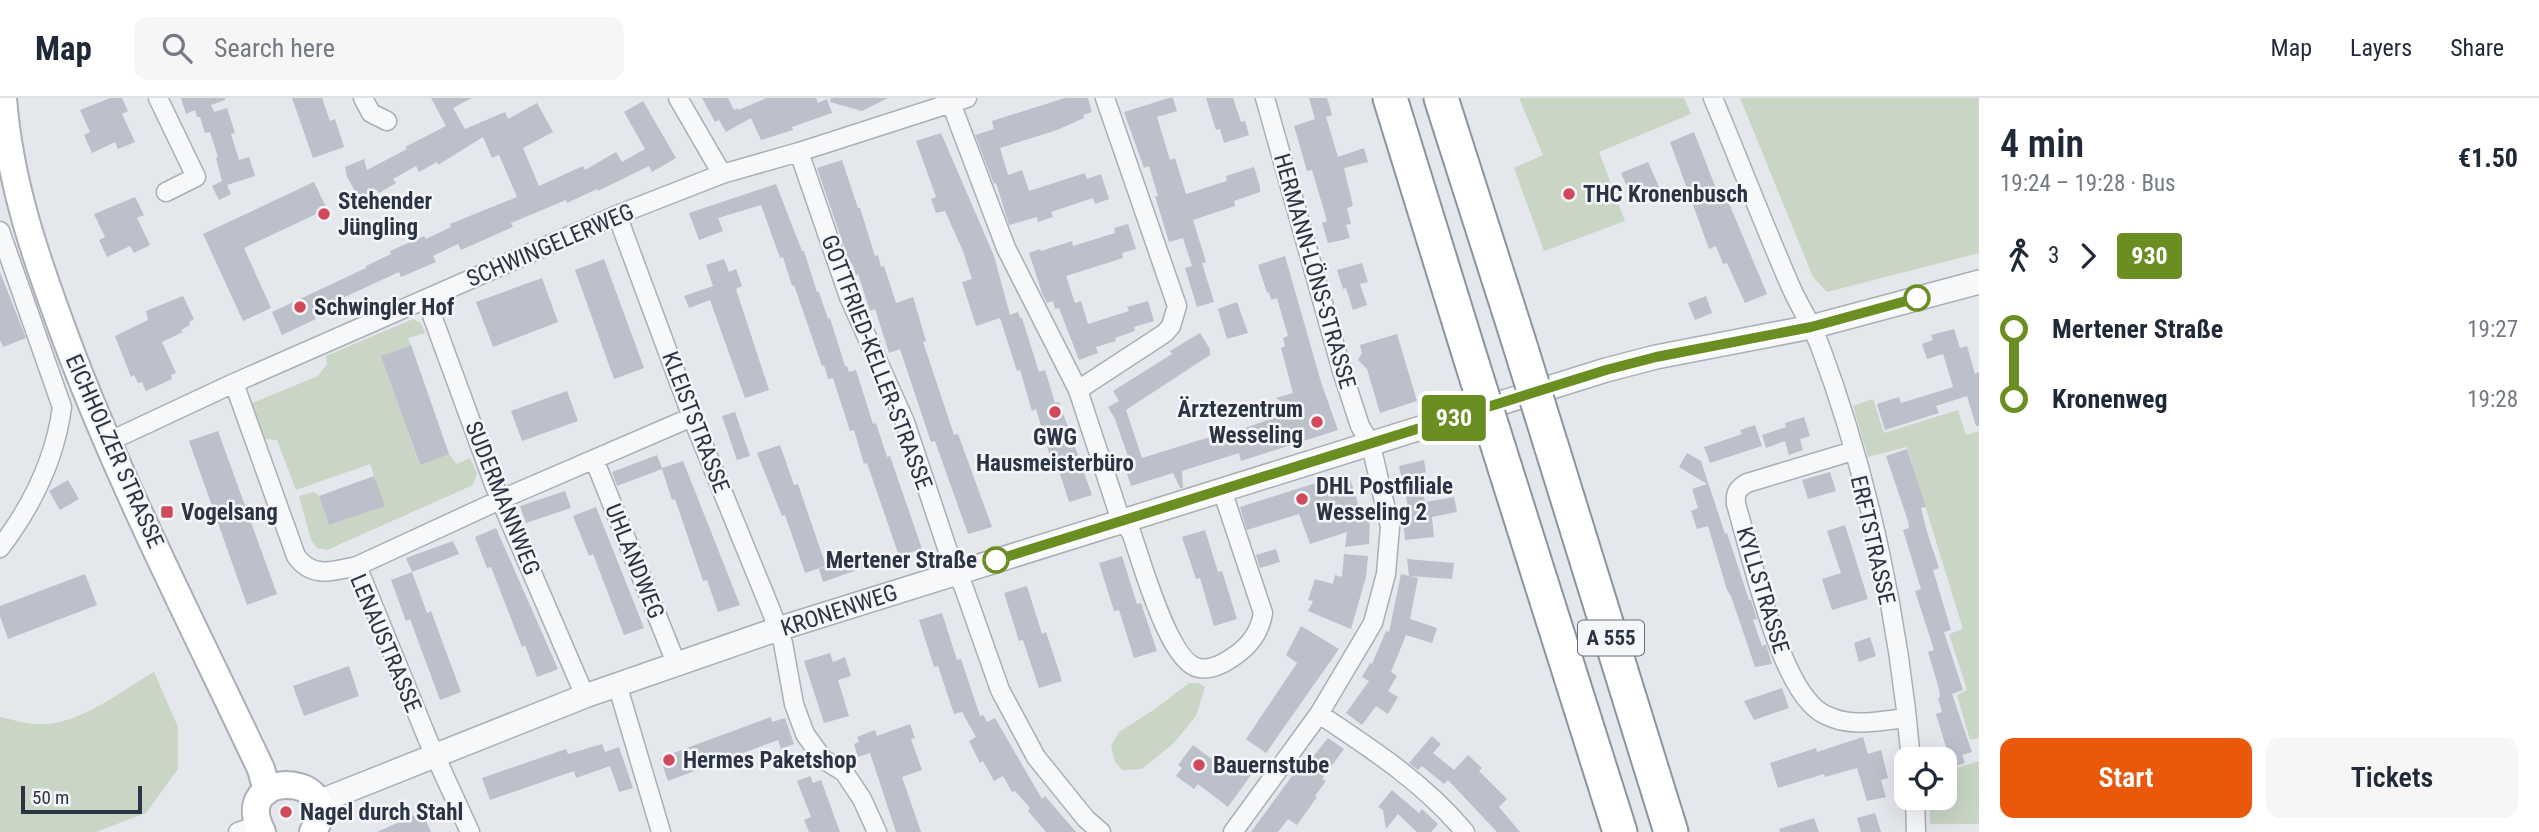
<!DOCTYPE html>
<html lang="en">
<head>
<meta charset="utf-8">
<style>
	:root { --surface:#fff; --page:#f6f6f7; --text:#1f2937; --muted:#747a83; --line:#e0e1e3; --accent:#ea580c }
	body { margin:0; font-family:"Roboto Condensed",sans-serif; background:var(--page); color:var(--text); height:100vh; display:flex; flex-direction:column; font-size:26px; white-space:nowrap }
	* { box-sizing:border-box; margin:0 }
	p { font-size:23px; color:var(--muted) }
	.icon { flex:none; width:38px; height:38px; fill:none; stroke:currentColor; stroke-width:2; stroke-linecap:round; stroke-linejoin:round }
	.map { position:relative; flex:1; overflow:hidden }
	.details { display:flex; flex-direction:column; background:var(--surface); width:560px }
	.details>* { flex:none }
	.badge { padding:0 14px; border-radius:5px; font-size:24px; line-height:46px }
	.tools { position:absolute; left:1894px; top:649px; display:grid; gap:14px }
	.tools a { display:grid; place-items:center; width:63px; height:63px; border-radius:14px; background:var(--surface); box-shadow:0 7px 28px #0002; font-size:35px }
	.scale { position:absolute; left:21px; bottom:18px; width:121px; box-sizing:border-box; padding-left:7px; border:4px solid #2b3445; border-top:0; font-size:19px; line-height:24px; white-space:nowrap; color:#2b3445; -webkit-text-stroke:5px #f4f6f9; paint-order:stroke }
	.map>.badge { position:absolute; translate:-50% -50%; box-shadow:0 0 0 4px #fff }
	.legs { display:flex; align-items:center; gap:10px; height:77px; padding:0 21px; font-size:23px }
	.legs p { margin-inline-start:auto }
	.headline { display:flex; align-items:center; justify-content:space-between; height:119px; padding:0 21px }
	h1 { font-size:38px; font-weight:600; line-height:52px }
	.cta { display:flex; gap:14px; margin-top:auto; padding:14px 21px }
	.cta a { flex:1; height:80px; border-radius:14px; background:var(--accent); color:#fff; font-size:28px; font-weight:600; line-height:80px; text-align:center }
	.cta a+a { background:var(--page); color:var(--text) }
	ul { padding:0 21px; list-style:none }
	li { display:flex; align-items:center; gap:24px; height:70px; font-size:26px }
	li i { display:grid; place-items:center; width:10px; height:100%; margin:0 9px; background:currentColor }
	li i::after { content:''; width:18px; height:18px; margin:-9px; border:5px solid; border-radius:50%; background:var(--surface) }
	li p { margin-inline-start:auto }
	li:first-child i { background:linear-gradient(#0000 50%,currentColor 0) }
	li:last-child i { background:linear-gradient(currentColor 50%,#0000 0) }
	header { display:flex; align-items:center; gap:42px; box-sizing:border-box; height:98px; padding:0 35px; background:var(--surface); border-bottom:2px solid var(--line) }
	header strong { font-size:33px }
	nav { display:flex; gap:38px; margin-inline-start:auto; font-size:24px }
	.search { width:490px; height:63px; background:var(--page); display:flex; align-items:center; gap:18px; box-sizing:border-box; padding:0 24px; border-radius:14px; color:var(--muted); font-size:26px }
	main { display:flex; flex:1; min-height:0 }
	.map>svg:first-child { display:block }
	.green { fill:#c9d6c5 }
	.building { fill:#bbc0ca }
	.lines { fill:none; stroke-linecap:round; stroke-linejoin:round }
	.minor-casing { stroke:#a9aeb7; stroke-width:21 }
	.tertiary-casing { stroke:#a9aeb7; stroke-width:26 }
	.secondary-casing { stroke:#a9aeb7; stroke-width:30 }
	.motorway-casing { stroke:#8b94a3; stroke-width:37 }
	.minor { stroke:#f7f8fa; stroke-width:18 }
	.tertiary { stroke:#f7f8fa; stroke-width:23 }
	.secondary { stroke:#fff; stroke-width:26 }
	.motorway { stroke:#fff; stroke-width:33 }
	.motorway-bridge-casing { stroke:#8b94a3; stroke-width:37; stroke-linecap:butt }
	.motorway-bridge { stroke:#fff; stroke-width:33 }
	.line-1-casing { stroke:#fff; stroke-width:16 }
	.line-1 { stroke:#6b8e23; stroke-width:10 }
	.poi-dot { fill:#d1495b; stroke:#f4f6f9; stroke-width:2.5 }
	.stop-1-dot { fill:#fff; stroke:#6b8e23; stroke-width:3.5 }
	.labels { text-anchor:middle; stroke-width:5; stroke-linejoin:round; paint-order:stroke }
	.shield { fill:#f4f6f9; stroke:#676e7b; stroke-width:2 }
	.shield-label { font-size:21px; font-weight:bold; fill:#2b3445 }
	.poi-label { font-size:23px; font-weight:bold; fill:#2b3445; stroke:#f4f6f9; text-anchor:start }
	.street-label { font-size:23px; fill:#2b3445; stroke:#f4f6f9 }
	.stop-label { font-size:23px; font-weight:bold; fill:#2b3445; stroke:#f4f6f9; text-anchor:end }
</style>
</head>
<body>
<header>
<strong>Map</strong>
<div class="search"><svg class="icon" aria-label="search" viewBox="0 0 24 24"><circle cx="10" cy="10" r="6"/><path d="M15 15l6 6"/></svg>Search here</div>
<nav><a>Map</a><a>Layers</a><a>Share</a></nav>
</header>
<main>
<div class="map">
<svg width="1979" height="734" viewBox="0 0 1979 734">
	<rect width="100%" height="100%" fill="#e4e7ec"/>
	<path class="green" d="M1519,0H1684L1691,16L1599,54L1625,123L1544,153L1514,70L1543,57Z
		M1740,0H1979V155L1827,194L1813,179Z
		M413,221L421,225L425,235L408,240L411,247L382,258L419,366L449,356L457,366L470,360L477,375L473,387L327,452L317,450L311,442L299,398L314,394L319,398L329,427L384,408L370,366L296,392L277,342L264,341L260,337L252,305L318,278L327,266L326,258Z
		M1873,301L1884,335L1958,312L1966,337L1979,333V643L1978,640L1970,642L1957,597L1967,592L1949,536L1963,531L1907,349L1868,359L1853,308Z
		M154,574L178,629V671L146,715L96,734H0V619C11,621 22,625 33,626C76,630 118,595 154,574Z
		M1189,585H1198L1205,589L1196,618L1174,645L1142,671L1122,672L1115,664L1111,648L1119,634L1155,611Z
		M1979,663V726H1930V700H1944V674Z"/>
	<path class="building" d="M110,0H122L128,13L122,16L135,44L118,51L115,44L92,55L84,37L90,34L80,12Z
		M181,0H225V2L211,7L214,14L227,10L235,35L231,36L239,62L249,59L255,78L227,87L231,96L219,102L212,88L222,83L216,60L218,59L210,34L205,35L200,19H197L195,12L186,16Z
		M292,0H322L330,23L335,21L344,49L313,60Z
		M431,0H472L453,10L465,31L505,14L508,21L537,5L553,34L523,50L539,88L583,68L585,72L616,54L622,64L645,51L624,14L643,3L676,60L652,74L649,68L598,93L597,91L567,105L566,102L511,125L513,129L461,152L458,146L433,158L436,164L401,179L399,174L312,214L316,221L282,237L272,214L366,170V168L391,156L390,153L424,138L426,141L451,129L450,126L517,99L499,57L492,60L483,39L438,67L437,64L419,74L416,68L393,81L396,85L379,95L376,91L359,100L347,79L345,69L364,61L367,72L407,51L405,49L446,28Z
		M702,0H728L734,12L737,10L738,12L767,0H816L818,5L827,1L832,15L792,29L793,32L761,42L751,20L726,34L719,22L715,24Z
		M831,0H888L862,13L830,4Z
		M1065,0H1088L1092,14L1083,17L1084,20L1057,32L1000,50L1008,77L1022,72L1029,93L1085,75L1087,81L1101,76L1109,101L1095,106L1093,100L1051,114L1053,119L1038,124L1037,119L1009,127L996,85L994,86L975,37L994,31L992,23Z
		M1169,0H1173L1177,13L1157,19L1170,62L1175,60L1186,96L1227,83L1226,78L1254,69L1260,89V94L1234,103L1235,108L1193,122L1206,164L1202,165L1214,204L1197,209L1185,170L1192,168L1183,140L1169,144L1155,98H1158L1149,68L1144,70L1124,14Z
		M1206,0H1233L1241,24L1245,23L1249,37L1224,45L1220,31L1216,32Z
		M1309,0H1327L1332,17L1326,19L1338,59L1364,50L1368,64L1344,70L1353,108L1347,110L1351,126L1346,127L1350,140L1338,143L1328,145L1322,125L1327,123L1312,72L1307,73L1294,28L1315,21Z
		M1694,34L1717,93L1723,91L1767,196L1745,205L1727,165L1723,166L1716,148L1709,151L1670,44Z
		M941,35L994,158L1010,217L1018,214L1020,220H1022L1039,274L1045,272L1055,305L1059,304L1092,397L1069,404L1054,357L1050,358L1036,311L1032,313L1020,272L1017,273L1000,220L976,228L962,184L972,181L963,153L945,113L936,115L931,101L936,99L916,43Z
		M842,62L858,110H860L875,158L878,157L881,169L884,168L896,205L913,199L926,243L923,244L954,337L958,336L992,429L968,436L935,343L931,344L900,251L889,255L875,211L870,213L858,176L856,177L852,165L850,166L817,70Z
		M1648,64L1660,91L1633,102L1621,75Z
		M314,84L327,111L244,150L271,210L243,223L203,136Z
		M776,86L802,153H804L817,194H819L828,221L830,220L845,268H847L849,274L856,272L873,326L876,325L887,359L890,358L922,451L899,458L867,365L864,366L854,332L850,333L833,280L828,281L824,267L822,268L794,187L792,188L783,159L780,160L761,107L718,120L723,133L699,142L689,115Z
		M135,99L144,117L137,120L150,147L134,155L130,148L107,159L99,142L105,139L94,116Z
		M1128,126L1136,151L1122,155L1123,160L1066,178L1075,205L1081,203L1088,226L1129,213L1127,209L1148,203L1154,223L1134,229L1135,233L1115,240L1116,243L1096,249L1098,255L1079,262L1059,210L1055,211L1053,203L1047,205L1042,195L1029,155L1040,151L1041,153L1072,143L1073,148L1115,135L1114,130Z
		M1285,158L1321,284L1338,332L1241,363L1239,355L1182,373L1183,390H1180L1173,375L1131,388L1124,366L1130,364L1115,321L1108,309L1119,303L1113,293L1172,256L1170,253L1200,235L1210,251V257L1126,312L1142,360L1213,338L1214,341L1296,312L1276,300L1293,295L1281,250L1285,248L1283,240L1288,238L1277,200L1271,202L1269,194L1267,195L1258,167Z
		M604,161L644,270L614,281L575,172Z
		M724,161L729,174L736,171L742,188L736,191L769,292L745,300L710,202L689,210L684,198L713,188L706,167Z
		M1362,165L1368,184L1360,186L1367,207L1353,212L1346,190L1343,191L1337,172Z
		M0,174L26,240L3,249L0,242Z
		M542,180L558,224L493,249L476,204Z
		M183,198L194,221L189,224L190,227L181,232L183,234L162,244L176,275L171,277L172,281L146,293L142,284L138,285L134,277L131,279L115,238L148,222L146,213Z
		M1706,198L1712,215L1695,222L1688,205Z
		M1237,204L1248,235L1227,241L1218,211Z
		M1954,231L1960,250L1967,248L1975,276L1979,274V328H1976L1967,298L1936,308L1939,315L1885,332L1877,306L1899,299L1901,305L1953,289L1943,256L1927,261L1922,246L1933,242L1931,237Z
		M1397,236L1417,303L1380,315L1367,271L1358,262L1362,255L1360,247Z
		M411,247L449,356L420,367L381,258Z
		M567,293L578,323L522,343L511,313Z
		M735,314L750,358L737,362L722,318Z
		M1804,319L1810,338L1800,341L1803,352L1789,357L1785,343L1766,350L1762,337L1786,329L1785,325Z
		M1755,327L1762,348L1710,365L1704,349L1742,336L1740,332Z
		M218,333L277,496L247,507L189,343Z
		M780,347L794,387L798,386L826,468L805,475L785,417L782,418L757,355Z
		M1907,351L1926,409L1921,410L1927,434L1939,470L1933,472L1951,532L1944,534L1963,592L1952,596L1972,654L1962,657L1965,665L1952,669L1936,616L1942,614L1938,600L1940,599L1939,591L1928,554L1934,552L1915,493L1921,491L1903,432L1909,430L1908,423L1886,358Z
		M1687,355L1701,363L1725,436L1727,435L1749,502H1751L1757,521L1753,522L1762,548L1766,546L1772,566L1755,569L1731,498L1727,492L1708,428L1697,431L1691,413L1698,410L1692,391L1707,386L1679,369Z
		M657,357L662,370L683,363L740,507L718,514L707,482L703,483L675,401L672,402L662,371L617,388L612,374Z
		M1424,362L1426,374L1419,376L1425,404L1454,399L1457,414L1432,419L1434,439L1405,442L1403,423L1411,422L1399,368Z
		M1830,374L1836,393L1808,401L1802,382Z
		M1344,376L1345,379L1349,377L1361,416L1370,415L1369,446L1345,449L1347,434L1310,446L1299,416L1247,432L1240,409Z
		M374,378L385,408L329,427L319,398Z
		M68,382L79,401L60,412L49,393Z
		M565,393L571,410L526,425L520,408Z
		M596,409L644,530L624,537L593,456L589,458L573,418Z
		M1845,427L1868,501L1832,512L1822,481L1841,475L1827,433Z
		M496,430L558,571L537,579L525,547L522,549L491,469L487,470L475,439Z
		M1205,432L1218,474L1222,473L1237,521L1214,528L1200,480L1196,481L1182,439Z
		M453,443L459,456L412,474L406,460Z
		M1276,451L1280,464L1260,470L1256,457Z
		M866,454L871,467L823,484L819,471Z
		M1344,456L1368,458L1366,479L1351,531L1308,513L1313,503L1308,502L1315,481L1333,486L1335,477L1342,479Z
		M1122,458L1137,506L1141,505L1157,553L1134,560L1119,512L1114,513L1099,465Z
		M1407,461L1454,465L1452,481L1409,478Z
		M412,474L427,515L431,513L461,594L440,602L410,521L406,523L391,482Z
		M85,476L97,507L8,541L0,518V508Z
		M1401,476L1418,480L1410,521L1437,530L1432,545L1406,537L1391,574L1397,578L1388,593L1398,599L1388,616L1376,608L1362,627L1346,615L1369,583L1362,579L1370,565L1372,566L1386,533L1389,534Z
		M1027,488L1042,536L1046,534L1062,583L1039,590L1023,542L1019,543L1004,495Z
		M942,515L957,562L961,561L980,618L983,617L987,624L995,620L1042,701L1045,698L1076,734H1046L1028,713L1030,710L1015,693L1012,694L1003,678L994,683L983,663L980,665L969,643L976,639L962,614L954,616L938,568L934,569L919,522Z
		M1301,528L1339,551L1266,655L1246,641L1297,565L1286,557Z
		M1870,539L1876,558L1859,564L1854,545Z
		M830,555L833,564L845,559L851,578L838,582L849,618L824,625L804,563Z
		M349,568L359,598L304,618L293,588Z
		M1782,590L1789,610L1754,622L1744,603Z
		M771,619L772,624L785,620L794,646L781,651L778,642L668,683L660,660Z
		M910,626L915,640L911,641L922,672L902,679L921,734H896L870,655L858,659L854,646L859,644L857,639L875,632L877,638Z
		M1432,638L1441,646L1433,655L1454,672L1468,657L1482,670L1479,673L1507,701L1499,709L1520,734H1497L1448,682L1444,686L1422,668L1418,672L1409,665Z
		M1863,639L1868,656L1881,652L1888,680L1881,682L1886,699L1867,703L1857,670L1825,679L1824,676L1778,690L1770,665L1816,650L1817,654Z
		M1328,640L1344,651L1322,681L1326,683L1315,698L1317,699L1297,727L1288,721L1278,734H1251L1300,667L1304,670Z
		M602,646L605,654L619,649L633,690L619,694L610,668L576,680L574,673L490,702L482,680L566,651L568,656Z
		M1193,647L1233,677L1239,669L1251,677L1228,709L1198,686L1194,691L1176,678L1182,670L1178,667Z
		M810,678L813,685L821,682L840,734H809L804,722L811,719L797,683Z
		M1392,692L1419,715L1422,711L1438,726L1431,734H1417L1398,716L1386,731L1383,712L1378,709Z
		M422,714L431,734H377Z
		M1875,715L1881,734H1861L1857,720Z
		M1814,720L1819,734H1780L1779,731Z"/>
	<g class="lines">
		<defs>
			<path id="minor" d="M158,0L196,79L166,94
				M363,0L371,15L387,23
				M678,0L722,76
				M1713,0C1739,62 1763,125 1790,187C1799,208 1812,227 1820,248C1869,379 1899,523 1911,662
				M951,5L1006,150L1078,292L1121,423L1131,434C1141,461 1169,566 1199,570C1210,572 1221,567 1230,561C1248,550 1260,535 1263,515L1222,392
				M799,54L849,199L905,324L950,459L964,490L1000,592L1036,659L1086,721L1101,734
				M617,117L692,319L772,515L783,545L794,606L805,636L823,661L844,674L862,701L877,734
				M0,133L62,309C55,362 32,408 0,450
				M426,201L495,389L585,598
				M234,285L296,458C312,481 334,473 357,468L428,642L470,734
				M1078,292L1165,235L1171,228L1177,208L1105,0
				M108,344L234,285L617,117L722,76L799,54L967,0
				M1853,353L1747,385C1737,391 1735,395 1736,406C1751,457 1776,570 1811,606C1817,613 1824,617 1833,620C1855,629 1884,622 1907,620
				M594,361L676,565
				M357,468L502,401L692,319
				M617,586L661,734
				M1319,616C1373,652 1423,684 1465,734
				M1915,700L1916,734
				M238,734L258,727
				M1233,734L1319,616L1373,525L1386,476L1390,429L1374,360L1370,345L1360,328L1342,273L1265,0"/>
			<path id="tertiary" d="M316,705L585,598L778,531L1606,272L1656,259L1811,229L1979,184"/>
			<path id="secondary" d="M3,1C10,87 36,160 66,241C121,388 194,529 261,671L267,693
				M262,734C228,670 348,673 313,734"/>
			<path id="motorway" d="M1390,0L1471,262
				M1441,0L1518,241
				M1551,347L1671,734
				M1505,370L1620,734"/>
		</defs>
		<use href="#minor" class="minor-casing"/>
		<use href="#tertiary" class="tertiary-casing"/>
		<use href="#secondary" class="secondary-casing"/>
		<use href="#motorway" class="motorway-casing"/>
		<use href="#minor" class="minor"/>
		<use href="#tertiary" class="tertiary"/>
		<use href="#secondary" class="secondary"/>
		<use href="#motorway" class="motorway"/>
		<defs>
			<path id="motorway-bridge" d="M1518,241L1551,347
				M1471,262L1505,370"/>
		</defs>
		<use href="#motorway-bridge" class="motorway-bridge-casing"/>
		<use href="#motorway-bridge" class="motorway-bridge"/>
	</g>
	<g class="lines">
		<defs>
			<path id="line-1" d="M996,462L1606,272L1656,259L1811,229L1917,200"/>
		</defs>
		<use href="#line-1" class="line-1-casing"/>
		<use href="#line-1" class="line-1"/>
	</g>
	<g class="poi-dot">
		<circle cx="1569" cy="96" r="7"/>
		<circle cx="324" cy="116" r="7"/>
		<circle cx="300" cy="209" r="7"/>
		<circle cx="1055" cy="314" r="7"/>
		<circle cx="1317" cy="324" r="7"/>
		<circle cx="1302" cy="401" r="7"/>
		<rect x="160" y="407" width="14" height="14" rx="3.5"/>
		<circle cx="669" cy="662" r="7"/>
		<circle cx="1199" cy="667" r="7"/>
		<circle cx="286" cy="714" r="7"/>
	</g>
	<g class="stop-1-dot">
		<circle cx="1917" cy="200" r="12"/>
		<circle cx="996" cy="462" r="12"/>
	</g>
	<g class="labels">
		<rect class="shield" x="1578" y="522.5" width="66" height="35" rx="5"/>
		<g class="shield-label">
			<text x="1611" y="547">A 555</text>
		</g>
		<g class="poi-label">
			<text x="1583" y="104">THC Kronenbusch</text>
			<text x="338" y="111">Stehender<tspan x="338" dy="26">Jüngling</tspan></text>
			<text x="314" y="217">Schwingler Hof</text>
			<text x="1303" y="319" text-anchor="end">Ärztezentrum<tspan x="1303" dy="26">Wesseling</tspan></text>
			<text x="1055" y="347" text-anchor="middle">GWG<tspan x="1055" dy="26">Hausmeisterbüro</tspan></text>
			<text x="1316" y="396">DHL Postfiliale<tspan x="1316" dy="26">Wesseling 2</tspan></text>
			<text x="181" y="422">Vogelsang</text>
			<text x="683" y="670">Hermes Paketshop</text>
			<text x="1213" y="675">Bauernstube</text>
			<text x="300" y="722">Nagel durch Stahl</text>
		</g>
		<g class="street-label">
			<text transform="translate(550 147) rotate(-23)" y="8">SCHWINGELERWEG</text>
			<text transform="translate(1315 173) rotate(74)" y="8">HERMANN-LÖNS-STRASSE</text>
			<text transform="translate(877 264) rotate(69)" y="8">GOTTFRIED-KELLER-STRASSE</text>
			<text transform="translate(696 324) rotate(69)" y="8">KLEISTSTRASSE</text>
			<text transform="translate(115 353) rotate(66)" y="8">EICHHOLZER STRASSE</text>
			<text transform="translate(503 400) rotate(68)" y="8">SUDERMANNWEG</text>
			<text transform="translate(1873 442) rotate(77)" y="8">ERFTSTRASSE</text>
			<text transform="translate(635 463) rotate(68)" y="8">UHLANDWEG</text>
			<text transform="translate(1763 492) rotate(73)" y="8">KYLLSTRASSE</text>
			<text transform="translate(839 512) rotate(-18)" y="8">KRONENWEG</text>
			<text transform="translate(386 545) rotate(67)" y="8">LENAUSTRASSE</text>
		</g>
		<g class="stop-label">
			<text x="977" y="470">Mertener Straße</text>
		</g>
	</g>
</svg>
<div class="tools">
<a><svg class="icon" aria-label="locate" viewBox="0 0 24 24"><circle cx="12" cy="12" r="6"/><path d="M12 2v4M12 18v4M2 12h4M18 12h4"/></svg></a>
</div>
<div class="scale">50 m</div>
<b class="badge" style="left:1454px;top:320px;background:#6b8e23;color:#fff">930</b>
</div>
<section class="details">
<div class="headline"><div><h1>4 min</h1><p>19:24 – 19:28 · Bus</p></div><b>€1.50</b></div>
<div class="legs"><svg class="icon" aria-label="walk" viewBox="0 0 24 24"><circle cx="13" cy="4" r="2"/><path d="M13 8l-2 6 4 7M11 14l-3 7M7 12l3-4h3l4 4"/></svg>3<svg class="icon" aria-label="forward" viewBox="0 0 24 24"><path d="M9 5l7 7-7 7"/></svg><b class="badge" style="background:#6b8e23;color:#fff">930</b></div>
<ul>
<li><i style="color:#6b8e23"></i><b>Mertener Straße</b><p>19:27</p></li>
<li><i style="color:#6b8e23"></i><b>Kronenweg</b><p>19:28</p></li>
</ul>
<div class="cta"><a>Start</a><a>Tickets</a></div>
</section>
</main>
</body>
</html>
